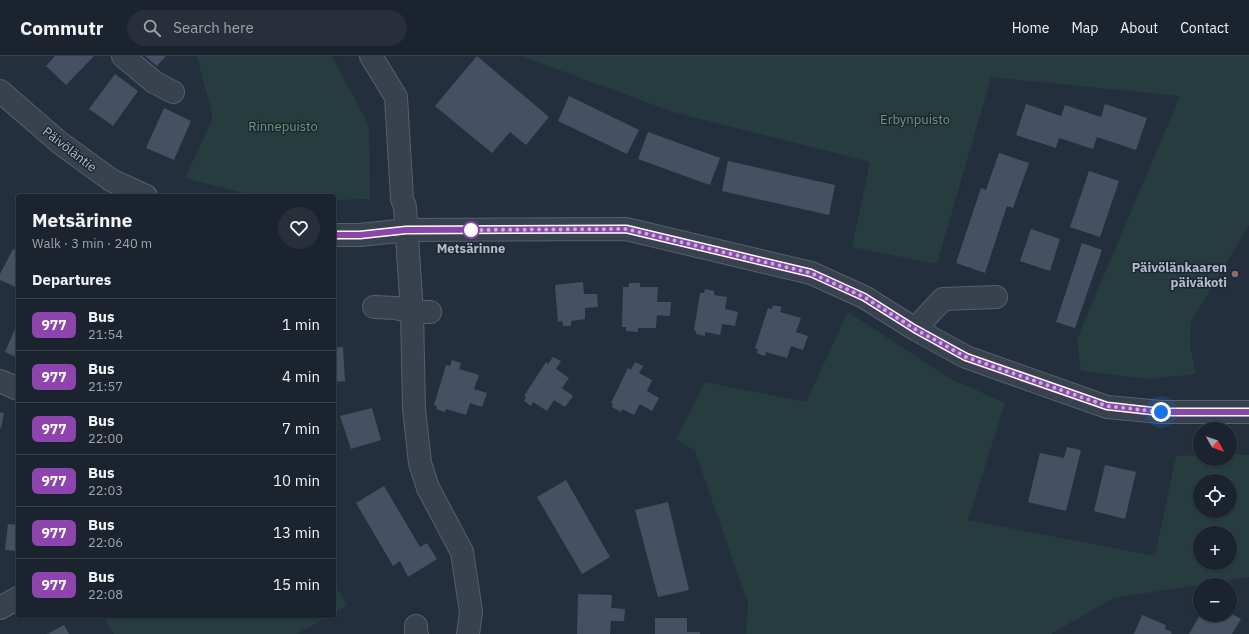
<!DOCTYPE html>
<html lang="en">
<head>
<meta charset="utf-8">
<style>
	:root { --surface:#1b232e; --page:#282f3a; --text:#f1f3f6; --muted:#a0a4aa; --line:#39404a }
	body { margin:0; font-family:"IBM Plex Sans",sans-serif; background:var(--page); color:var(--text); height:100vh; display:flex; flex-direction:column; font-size:15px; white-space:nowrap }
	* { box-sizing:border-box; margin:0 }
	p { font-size:13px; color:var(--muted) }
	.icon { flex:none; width:22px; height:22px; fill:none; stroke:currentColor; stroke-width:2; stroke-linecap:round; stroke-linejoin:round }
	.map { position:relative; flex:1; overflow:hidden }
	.panel { position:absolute; left:16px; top:138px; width:320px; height:424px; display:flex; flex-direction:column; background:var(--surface); border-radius:4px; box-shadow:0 1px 3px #0004,0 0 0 1px var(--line) }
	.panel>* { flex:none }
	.badge { padding:0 8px; border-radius:6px; font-size:14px; line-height:26px }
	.needle { width:26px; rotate:130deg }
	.buttons { position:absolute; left:1193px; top:366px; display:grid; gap:8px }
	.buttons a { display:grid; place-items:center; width:44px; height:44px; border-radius:50%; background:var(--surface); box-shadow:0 1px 3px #0004,0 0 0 1px var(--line); font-size:20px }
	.you { position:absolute; width:20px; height:20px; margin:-10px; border:3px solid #fff; border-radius:50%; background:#1a73e8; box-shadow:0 0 0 6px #1a73e833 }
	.map>.badge { position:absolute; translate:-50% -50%; box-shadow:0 0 0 2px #fff }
	h2 { padding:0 16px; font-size:15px; line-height:36px }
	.round { display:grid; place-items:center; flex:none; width:42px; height:42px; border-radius:21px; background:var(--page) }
	.head { display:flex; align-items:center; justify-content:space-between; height:68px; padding:0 16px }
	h1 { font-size:19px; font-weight:700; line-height:30px }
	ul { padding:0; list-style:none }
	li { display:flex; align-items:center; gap:12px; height:52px; padding:0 16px; border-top:1px solid var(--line) }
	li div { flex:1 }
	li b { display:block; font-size:15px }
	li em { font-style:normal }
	li .badge { min-width:44px; font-weight:700; text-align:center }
	header { display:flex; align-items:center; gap:24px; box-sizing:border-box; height:56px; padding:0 20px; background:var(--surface); border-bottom:1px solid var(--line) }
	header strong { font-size:19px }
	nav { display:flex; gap:22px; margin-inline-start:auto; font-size:14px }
	.search { width:280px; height:36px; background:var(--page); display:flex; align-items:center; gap:10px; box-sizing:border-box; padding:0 14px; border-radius:22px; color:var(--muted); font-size:15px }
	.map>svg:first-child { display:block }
	.green { fill:#263c3f; fill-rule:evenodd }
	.building { fill:#455162 }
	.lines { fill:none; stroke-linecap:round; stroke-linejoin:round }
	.minor-casing { stroke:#565f6c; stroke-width:24 }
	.minor { stroke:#38414e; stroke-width:22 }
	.line-casing { stroke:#fff; stroke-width:9 }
	.line { stroke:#8e44ad; stroke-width:6 }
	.walk { stroke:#b4bcc9; stroke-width:4; stroke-dasharray:0 7.2 }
	.stop-dot { fill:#fff; stroke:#8e44ad; stroke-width:2 }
	.education-dot { fill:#8d6e63; stroke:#1d2633; stroke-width:1.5 }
	.labels { text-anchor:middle; stroke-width:3; stroke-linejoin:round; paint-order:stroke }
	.park-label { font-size:13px; fill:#6b9a76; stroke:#1d2633 }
	.street-label { font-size:13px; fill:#b4bcc9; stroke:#1d2633 }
	.stop-label { font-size:13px; font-weight:bold; fill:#b4bcc9; stroke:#1d2633 }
	.poi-label { font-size:13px; font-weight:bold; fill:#b4bcc9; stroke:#1d2633; text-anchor:end }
</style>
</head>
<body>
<header>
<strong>Commutr</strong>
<div class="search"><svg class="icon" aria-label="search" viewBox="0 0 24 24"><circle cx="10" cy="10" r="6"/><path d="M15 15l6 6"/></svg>Search here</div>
<nav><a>Home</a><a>Map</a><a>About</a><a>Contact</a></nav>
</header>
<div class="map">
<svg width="1249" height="578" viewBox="0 0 1249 578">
	<rect width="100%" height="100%" fill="#242f3e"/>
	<path class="green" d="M197,0H332L369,70L370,143L334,144V140H269L243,137L185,122L213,62Z
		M521,0H1249V169L1191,266L1190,290L1196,318L1148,323L1081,315L1077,283L1180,40L991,21L937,208L852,191L870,106L673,56Z
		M848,256L949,322L1005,347L968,464L1155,500L1176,400L1200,399V403H1230V399H1249V521L1114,542L1051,578H746L748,548L695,395L676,383L705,326L806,346ZM1200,425H1230V455H1200ZM1200,477H1230V507H1200Z
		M334,527L347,550L334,557Z
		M103,560H329L297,578H114Z"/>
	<path class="building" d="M55,0H94L66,29L46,10Z
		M145,0H166L157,10Z
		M477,0L549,61L526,89L510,76L492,97L435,50Z
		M115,18L138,35L113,70L89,53Z
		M569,40L639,74L627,98L558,65Z
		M1026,48L1061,60L1065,49L1101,61L1105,48L1147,62L1136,94L1097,81L1093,93L1059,82L1056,92L1016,79Z
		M164,52L191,65L174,104L146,92Z
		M648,76L720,102L710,129L638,103Z
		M999,97L1029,107L1013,152L1007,150L985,217L956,207L981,132L986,134Z
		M728,105L835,129L829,159L722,135Z
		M1089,115L1119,125L1100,181L1070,171Z
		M1031,173L1060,183L1050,215L1020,205Z
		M1082,187L1102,194L1075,272L1056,266Z
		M13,193L18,195V232L0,224V218Z
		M583,226L584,238H597L598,251L585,252V263L571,265V270H563L562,265L558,266L555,229Z
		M629,227H640V231H658L657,246H671L670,260L657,259L656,272H638V276L626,275V271H622L623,231H629Z
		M705,233L714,235V239L727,241L725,253L738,256L735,270L722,268L720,279L705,276V280L696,278V275L694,274L700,237H704Z
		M773,249L782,251L780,256L801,262L796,276L808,280L803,294L791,290L787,302L766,296L765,300L757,297L758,294L755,292L768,252L772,253Z
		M18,266V302L5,296Z
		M343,291L345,325L334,326V292Z
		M553,301L561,305L556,313L569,322L562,332L573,340L565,351L554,344L547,355L533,346L531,350L524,345L526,341L524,340L546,306L548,308Z
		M452,304L461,307L459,313L479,319L474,333L487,337L482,351L470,347L466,359L446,353L445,356L436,353L437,350L434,349L446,309L450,310Z
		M635,306L643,310L639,317L652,324L647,335L659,342L652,355L640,348L634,359L622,353L621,356L612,351L613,348L611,347L628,312L631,314Z
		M372,352L381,384L351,393L340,360Z
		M0,356L4,357L1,372H0Z
		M1067,391L1081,394L1066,455L1028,446L1040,397L1064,402Z
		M1105,409L1136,416L1125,463L1094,455Z
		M566,424L610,501L582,518L537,441Z
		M384,430L420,491L427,487L437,503L408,521L400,505L393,510L356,447Z
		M668,446L689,534L658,541L635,454Z
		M8,468L18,469V495L5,494Z
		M578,538L612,539L611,552L625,553L624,565H611L610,578H577Z
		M1230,557L1241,563L1232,578H1189L1200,559H1230Z
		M1142,559L1166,569L1165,573L1172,576L1171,578H1134Z
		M655,562H687V576H700V578H655Z
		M64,569L69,578H47Z"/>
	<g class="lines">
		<defs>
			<path id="minor" d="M123,0L154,26L173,36
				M371,0L396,41L402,143L405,151L412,256L414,353L420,407L428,432L462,496L471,556L468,578
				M0,35L60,87L111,124L146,140
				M334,179H360L407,174L626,173L811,217L864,241L915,273L966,301L1107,351L1161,356H1249
				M374,251L396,252L412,256H430
				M915,273L943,243L996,241
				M0,325L18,333
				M0,552L18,542
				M416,570V577L417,578"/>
		</defs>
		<use href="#minor" class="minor-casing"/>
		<use href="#minor" class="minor"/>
	</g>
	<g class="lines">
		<defs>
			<path id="line" d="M334,179H360L406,174L626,173L811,217L864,241L915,273L966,301L1107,350L1161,356H1249"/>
		</defs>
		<use href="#line" class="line-casing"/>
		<use href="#line" class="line"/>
		<path class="walk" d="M471,174H469L626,173L811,217L864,241L915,273L966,301L1107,350L1161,356"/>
	</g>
	<circle class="stop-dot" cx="471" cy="174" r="8"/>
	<circle class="education-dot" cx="1235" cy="218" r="4"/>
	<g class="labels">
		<g class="park-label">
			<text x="915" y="68">Erbynpuisto</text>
			<text x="283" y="75">Rinnepuisto</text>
		</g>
		<g class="street-label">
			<text transform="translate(70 93) rotate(38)" y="5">Päivöläntie</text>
		</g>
		<g class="stop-label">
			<text x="471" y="197">Metsärinne</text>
		</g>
		<g class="poi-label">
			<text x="1227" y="216">Päivölänkaaren<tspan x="1227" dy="15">päiväkoti</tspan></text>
		</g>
	</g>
</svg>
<div class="buttons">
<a><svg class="needle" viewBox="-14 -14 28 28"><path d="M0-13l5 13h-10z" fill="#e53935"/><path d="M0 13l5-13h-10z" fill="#a0a4aa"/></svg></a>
<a><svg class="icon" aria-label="locate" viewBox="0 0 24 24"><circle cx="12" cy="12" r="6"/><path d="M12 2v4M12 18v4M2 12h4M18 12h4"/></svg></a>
<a>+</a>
<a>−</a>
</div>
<div class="you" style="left:1161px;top:356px"></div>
<section class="panel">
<div class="head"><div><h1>Metsärinne</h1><p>Walk · 3 min · 240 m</p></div><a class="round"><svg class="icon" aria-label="heart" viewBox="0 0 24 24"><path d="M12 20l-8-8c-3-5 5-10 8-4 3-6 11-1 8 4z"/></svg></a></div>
<h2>Departures</h2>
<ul>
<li><span class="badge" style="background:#8e44ad;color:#fff">977</span><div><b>Bus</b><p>21:54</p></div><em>1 min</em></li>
<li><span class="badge" style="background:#8e44ad;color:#fff">977</span><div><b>Bus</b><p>21:57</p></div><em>4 min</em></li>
<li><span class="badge" style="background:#8e44ad;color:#fff">977</span><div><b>Bus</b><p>22:00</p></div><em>7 min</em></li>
<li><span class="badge" style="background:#8e44ad;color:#fff">977</span><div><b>Bus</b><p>22:03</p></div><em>10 min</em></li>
<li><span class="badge" style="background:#8e44ad;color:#fff">977</span><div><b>Bus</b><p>22:06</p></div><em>13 min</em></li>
<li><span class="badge" style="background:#8e44ad;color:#fff">977</span><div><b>Bus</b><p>22:08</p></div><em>15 min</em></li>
</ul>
</section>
</div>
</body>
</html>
